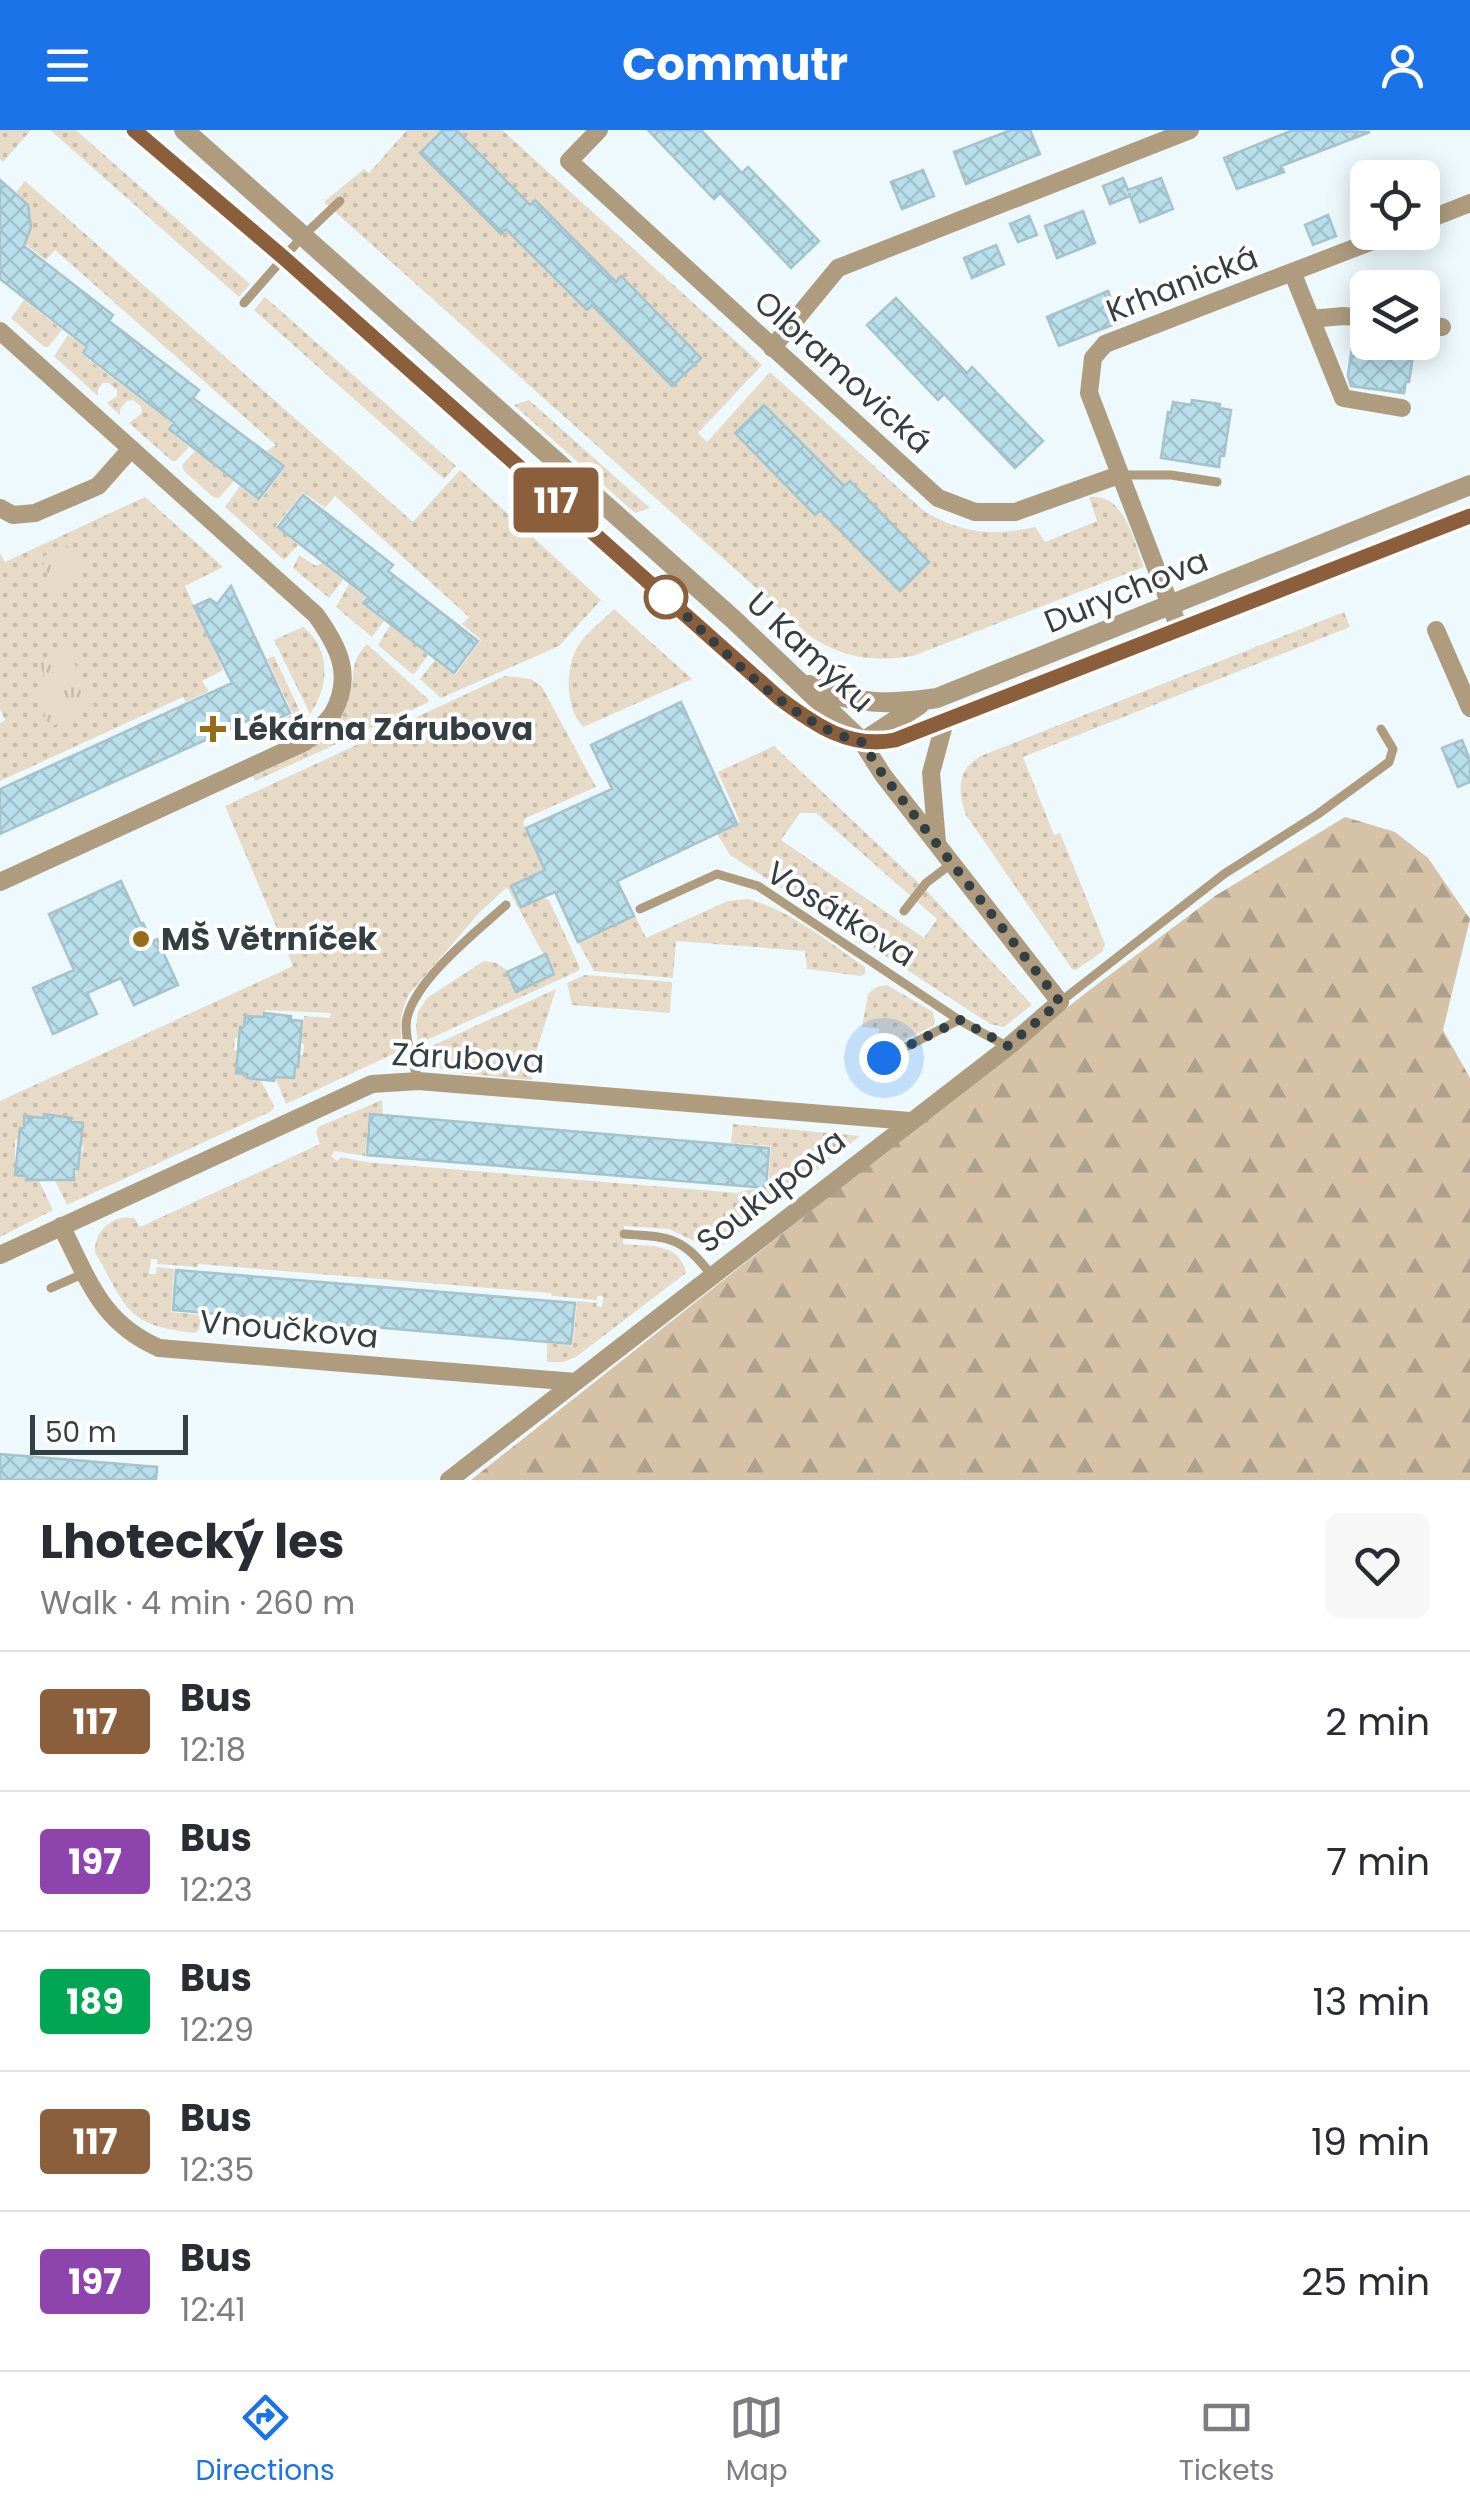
<!DOCTYPE html>
<html lang="en">
<head>
<meta charset="utf-8">
<style>
	:root { --surface:#fff; --page:#f7f7f7; --text:#2b2b33; --muted:#7c7c81; --line:#e1e1e2; --accent:#1a73e8 }
	body { margin:0; font-family:Poppins,sans-serif; background:var(--page); color:var(--text); height:100vh; display:flex; flex-direction:column; font-size:38px; white-space:nowrap }
	* { box-sizing:border-box; margin:0 }
	p { font-size:32px; color:var(--muted) }
	.icon { flex:none; width:55px; height:55px; fill:none; stroke:currentColor; stroke-width:2; stroke-linecap:round; stroke-linejoin:round }
	.map { position:relative; height:1350px; overflow:hidden }
	.side { display:flex; flex-direction:column; background:var(--surface); flex:1 }
	.side>* { flex:none }
	.badge { padding:0 20px; border-radius:8px; font-size:35px; line-height:65px }
	.buttons { position:absolute; left:1350px; top:30px; display:grid; gap:20px }
	.buttons a { display:grid; place-items:center; width:90px; height:90px; border-radius:15px; background:var(--surface); box-shadow:0 5px 25px #0003; font-size:50px }
	.scale { position:absolute; left:30px; bottom:25px; width:158px; box-sizing:border-box; padding-left:10px; border:5px solid #333f43; border-top:0; font-size:28px; line-height:35px; white-space:nowrap; color:#333f43; -webkit-text-stroke:8px #fff; paint-order:stroke }
	.you { position:absolute; width:50px; height:50px; margin:-25px; border:8px solid #fff; border-radius:50%; background:#1a73e8; box-shadow:0 0 0 15px #1a73e833 }
	.map>.badge { position:absolute; translate:-50% -50%; box-shadow:0 0 0 5px #fff }
	.round { display:grid; place-items:center; flex:none; width:105px; height:105px; border-radius:15px; background:var(--page) }
	.overview { display:flex; align-items:center; justify-content:space-between; height:170px; padding:0 40px }
	h1 { font-size:48px; font-weight:700; line-height:75px }
	ul { padding:0; list-style:none }
	li { display:flex; align-items:center; gap:30px; height:140px; padding:0 40px; border-top:2px solid var(--line) }
	li div { flex:1 }
	li b { display:block; font-size:38px }
	li em { font-style:normal }
	li .badge { min-width:110px; font-weight:700; text-align:center }
	header { display:flex; justify-content:space-between; align-items:center; height:130px; padding:0 40px; background:var(--accent); color:#fff; font-size:45px; font-weight:700 }
	.menu { display:flex; justify-content:space-around; align-items:center; height:140px; border-top:2px solid var(--line); background:var(--surface); font-size:28px; color:var(--muted) }
	.menu a { display:grid; justify-items:center; gap:5px }
	.menu .current { color:var(--accent) }
	.map>svg:first-child { display:block }
	.grass { fill:url(#grass-dots); fill-rule:evenodd }
	.forest { fill:url(#forest-firs) }
	.park { fill:url(#park-tufts) }
	.building { fill:url(#building-cross-hatch); stroke:#a6c3cb; stroke-width:2.5 }
	.lines { fill:none; stroke-linecap:round; stroke-linejoin:round }
	.service { stroke:#af9c7f; stroke-width:9 }
	.minor { stroke:#af9c7f; stroke-width:18 }
	.tertiary { stroke:#af9c7f; stroke-width:20 }
	.line-casing { stroke:#fff; stroke-width:22 }
	.line { stroke:#8b5e3c; stroke-width:15 }
	.walk { stroke:#333f43; stroke-width:10; stroke-dasharray:0 18 }
	.stop-dot { fill:#fff; stroke:#8b5e3c; stroke-width:5 }
	.poi-dot { fill:#976c19; stroke:#fff; stroke-width:4 }
	.labels { text-anchor:middle; stroke-width:8; stroke-linejoin:round; paint-order:stroke }
	.street-label { font-size:32px; fill:#333f43; stroke:#fff }
	.poi-label { font-size:32px; font-weight:bold; fill:#333f43; stroke:#fff; text-anchor:start }
</style>
</head>
<body>
<header><svg class="icon" aria-label="menu" viewBox="0 0 24 24"><path d="M4 6h16M4 12h16M4 18h16"/></svg>Commutr<svg class="icon" aria-label="person" viewBox="0 0 24 24"><circle cx="12" cy="8" r="4"/><path d="M4 21q1-7 8-7t8 7"/></svg></header>
<div class="map">
<svg width="1470" height="1350" viewBox="0 0 1470 1350">
	<defs>
		<pattern id="grass-dots" width="8" height="8" patternUnits="userSpaceOnUse" patternTransform="scale(2.5)"><rect width="8" height="8" fill="#e7dac7"/><path d="M2 2h.1M6 6h.1" fill="none" stroke="#c7bcac" stroke-width="1.8" stroke-linecap="round"/></pattern>
		<pattern id="forest-firs" width="22" height="20" patternUnits="userSpaceOnUse" patternTransform="scale(2.5)"><rect width="22" height="20" fill="#d6c3a7"/><path d="M5 1l3.5 6h-7zM16 11l3.5 6h-7z" fill="#aea08a"/></pattern>
		<pattern id="park-tufts" width="24" height="20" patternUnits="userSpaceOnUse" patternTransform="scale(2.5)"><rect width="24" height="20" fill="#e7dac7"/><path d="M3 7l-1-3M5 7V3M7 7l1-3M15 17l-1-3M17 17v-4M19 17l1-3" fill="none" stroke="#c7bcac"/></pattern>
		<pattern id="building-cross-hatch" width="8" height="8" patternUnits="userSpaceOnUse" patternTransform="scale(2.5)"><rect width="8" height="8" fill="#b9dfeb"/><path d="M0 0l8 8M0 8l8-8" fill="none" stroke="#a0c0cb"/></pattern>
	</defs>
	<rect width="100%" height="100%" fill="#edf9fd"/>
	<path class="grass" d="M0,0H31L3,32L0,29Z
		M50,0H76L250,154L239,167Z
		M407,0H443L421,23L500,104L506,99L586,180L592,175L672,256L701,227L622,147L616,152L536,71L530,75L456,0H502L762,235L698,303L707,312L770,242L924,381C961,404 994,406 1035,397L1045,412L1097,391L1089,367C1125,363 1133,410 1144,437L913,526C872,532 846,529 810,506L324,72L364,39L369,43ZM764,275L844,356L850,352L929,432L900,460L820,380L814,385L735,304Z
		M25,51L413,392L460,340L601,470L559,516L441,568L420,549L435,530L455,545L481,510L462,494L469,487L335,366L325,378L303,362L276,396L298,415L284,430L225,377L240,356L260,371L286,336L267,321L276,315L55,120L46,130L24,113C35,94 33,77 16,62Z
		M265,167L456,336L444,349L254,180Z
		M24,170L62,200L48,217H44L11,188Z
		M68,205L85,217L81,224L172,293L167,299L189,317L176,331H172L129,293L142,283L141,276L133,270L127,271L120,279V285L107,273L117,266V260L109,253H103L98,259V266L54,226Z
		M529,270L650,378L635,383L514,275Z
		M195,321L234,351L219,368L213,367L184,341L182,335Z
		M145,367L223,437L185,456L223,540L202,551L209,561L186,572L183,567L0,651V593L5,590L0,579V423L5,432Z
		M299,425L316,436L322,433L343,450L329,468L293,438Z
		M349,454L365,467L361,473L384,491L372,507L336,477Z
		M614,479L692,549L583,597C565,578 564,535 580,513C589,501 603,490 614,479Z
		M1344,482L1350,497L1023,627L1054,705L1060,703L1105,814L1102,822L1076,840L1072,839L966,685C957,660 957,638 983,625Z
		M390,495L428,525L415,543L412,544L378,515Z
		M303,497C331,519 330,556 310,584L274,510Z
		M367,514L429,570L427,573L255,651L253,646C293,627 338,612 350,564C356,541 349,533 367,514Z
		M274,526L303,588L261,611L254,602L293,584L267,529Z
		M505,546L531,549L542,557L596,657L526,688L523,692L545,740L512,756L549,770L580,838L578,841L418,914L416,898L418,882L427,868L484,831L496,833L507,840L516,861L554,844L507,757L480,782L409,864C400,884 398,898 404,919L286,974L275,947L298,936L300,925H303L304,914L301,913L304,886L330,888L331,883L265,880L264,887L245,886L239,908H235L234,920L238,921L236,943L260,949L274,976L272,981L67,1075L54,1048L74,1049L84,1016L80,1015L71,988L45,984L44,988L25,986L24,998H20L19,1009L15,1010V1044L39,1051L53,1080L0,1107V971L293,836L225,676Z
		M774,616L925,759L1032,875L1004,897L990,894L730,725L717,704L740,692L718,642ZM800,683H816L937,789L924,808L781,710Z
		M747,769C790,779 829,813 865,837V843L861,846L807,839L805,821L676,811L673,848L594,841L578,812L635,786L646,808L728,771Z
		M585,845L672,852L670,883L572,875L567,853Z
		M887,855L933,882L935,891L933,896L884,920L877,913L879,899L862,897L868,864L877,857Z
		M556,859L534,928L532,950L449,942L437,937L421,921Z
		M382,970L383,984L369,985L365,1026L335,1021L331,1026L337,1031L341,1027L365,1032L738,1063C759,1054 767,1066 791,1046L785,1039L778,1045L782,1050L768,1058L771,1016L731,1013L733,994L860,1006L715,1121L669,1099L624,1096L623,1114C649,1117 680,1112 686,1143L576,1227L563,1232H547V1213L573,1216L577,1171L597,1173L596,1176L602,1177L603,1166H597V1170L552,1166L551,1163L198,1134L197,1137L157,1134V1129H151L149,1144H156L157,1137L174,1139L171,1182L201,1185L199,1200L195,1203C125,1195 128,1180 95,1122C94,1101 113,1084 134,1088L140,1097L320,1014L316,1002L318,997Z"/>
	<path class="forest" d="M1345,687L1395,702L1428,728L1470,789L1443,900L1470,948V1350H471L1087,862L1215,766Z"/>
	<path class="park" d="M70,415L84,447L54,461L40,428Z
		M68,519L95,578L50,597L35,562L48,556L39,532Z"/>
	<path class="building" d="M443,0H456L530,75L535,70L616,152L621,146L701,228L672,256L592,175L587,180L506,99L501,104L420,23Z
		M648,0H701L742,43L748,37L819,111L791,138L720,63L714,69Z
		M1011,0H1030L1040,24L966,54L954,22Z
		M1293,0L1370,2L1281,36L1284,42L1237,59L1224,28Z
		M923,40L934,66L902,79L891,52Z
		M1123,48L1128,60L1161,48L1173,79L1140,92L1129,63L1130,66L1110,74L1103,56Z
		M0,50L28,75L31,97L24,116L113,185L109,191L199,260L193,268L284,336L259,369L169,299L174,293L83,223L87,217L0,149Z
		M1083,81L1095,113L1057,128L1045,96Z
		M1328,85L1336,106L1313,115L1305,95Z
		M1029,86L1037,105L1018,112L1010,94Z
		M996,115L1004,134L972,148L964,128Z
		M1108,161L1120,192L1059,216L1047,187Z
		M896,168L967,243L972,237L1043,311L1015,338L944,264L938,270L867,195Z
		M1353,209L1368,212H1415L1409,252H1406L1404,263L1351,256L1348,246Z
		M1192,270L1220,274L1219,278L1231,280L1224,326H1220L1219,337L1161,328L1168,282L1171,283L1173,272L1191,275Z
		M764,275L844,356L850,351L929,432L900,461L820,380L815,385L735,303Z
		M303,365L393,435L388,441L478,511L454,543L363,473L368,467L278,397Z
		M231,456L290,583L254,600L249,590L0,704V659L232,553L194,476L210,469L217,474Z
		M681,572L737,694L617,751L634,786L578,812L555,762L521,777L511,756L545,740L526,698L612,659L591,615Z
		M1462,610L1470,630V652L1458,657L1442,618Z
		M121,751L141,794L143,793L152,812L157,809L178,855L134,875L121,848L87,863L97,884L53,904L33,858L74,840L49,784Z
		M546,824L554,844L516,862L507,842Z
		M264,883L291,886V890L302,891L298,937H295L294,948L275,947L274,951L247,948V944L236,943L240,897H244L245,886L264,887Z
		M44,984L72,988L71,991L83,993L78,1039H74V1050H26L27,1046L15,1045L20,998H24V986L44,988Z
		M370,984L769,1018L766,1058L367,1025Z
		M176,1140L575,1173L571,1214L173,1180Z
		M0,1324L157,1337L156,1350H0Z"/>
	<g class="lines">
		<path class="service" d="M244,173L301,108L340,71
			M1121,345H1171L1217,352
			M640,779L717,744L758,756L959,890L1008,917
			M904,781L926,753L951,734
			M1060,872L1224,744L1318,684L1389,632L1393,619L1381,599
			M884,928L959,890
			M418,951C414,933 403,906 407,888C416,849 476,802 506,775
			M624,1104C671,1107 683,1107 712,1146
			M51,1158L85,1143"/>
		<path class="minor" d="M599,0L569,31L938,368L975,382H1015L1119,345
			M1422,92L1470,73
			M1293,144L1343,268L1402,278
			M1311,189L1343,186L1368,188
			M1422,195L1442,197
			M0,201L316,485C338,516 354,545 333,583C327,593 314,603 305,612L0,752
			M772,218L838,138L1190,0
			M0,378L13,385L35,383L98,356L130,320
			M1179,498L1089,263L1093,228L1105,214L1396,102
			M1436,500L1470,578
			M937,712L931,643L945,591
			M61,1096C89,1150 100,1192 159,1218L576,1252
			M0,1125L372,954L418,951L910,991
			M449,1350L1008,917L1060,872L883,645L862,612"/>
		<path class="tertiary" d="M134,0L284,128L779,568C815,595 849,619 895,610L1470,386
			M184,0L733,489L857,607
			M809,555C851,575 893,575 937,568L1470,355
			M864,611L919,575"/>
	</g>
	<g class="lines">
		<defs>
			<path id="line" d="M134,0L284,128L779,568C815,595 849,619 895,610L1470,386"/>
		</defs>
		<use href="#line" class="line-casing"/>
		<use href="#line" class="line"/>
		<path class="walk" d="M666,467L657,459C714,508 788,596 862,612L883,645L1060,872L1008,916L960,890L884,928"/>
	</g>
	<circle class="stop-dot" cx="666" cy="467" r="20"/>
	<g class="poi-dot">
		<path d="M208 584h10v10h10v10h-10v10h-10v-10h-10v-10h10z"/>
		<circle cx="141" cy="809" r="10"/>
	</g>
	<g class="labels">
		<g class="street-label">
			<text transform="translate(1182 154) rotate(-21)" y="11">Krhanická</text>
			<text transform="translate(843 242) rotate(42)" y="11">Olbramovická</text>
			<text transform="translate(1126 461) rotate(-22)" y="11">Durychova</text>
			<text transform="translate(810 522) rotate(43)" y="11">U Kamýku</text>
			<text transform="translate(841 784) rotate(32)" y="11">Vosátkova</text>
			<text transform="translate(468 928) rotate(3)" y="11">Zárubova</text>
			<text transform="translate(771 1061) rotate(-38)" y="11">Soukupova</text>
			<text transform="translate(289 1199) rotate(5)" y="11">Vnoučkova</text>
		</g>
		<g class="poi-label">
			<text x="233" y="610">Lékárna Zárubova</text>
			<text x="161" y="820">MŠ Větrníček</text>
		</g>
	</g>
</svg>
<div class="buttons">
<a><svg class="icon" aria-label="locate" viewBox="0 0 24 24"><circle cx="12" cy="12" r="6"/><path d="M12 2v4M12 18v4M2 12h4M18 12h4"/></svg></a>
<a><svg class="icon" aria-label="layers" viewBox="0 0 24 24"><path d="M12 4l9 5-9 5-9-5zM3 14l9 5 9-5"/></svg></a>
</div>
<div class="scale">50 m</div>
<div class="you" style="left:884px;top:928px"></div>
<b class="badge" style="left:556px;top:370px;background:#8b5e3c;color:#fff">117</b>
</div>
<section class="side">
<div class="overview"><div><h1>Lhotecký les</h1><p>Walk · 4 min · 260 m</p></div><a class="round"><svg class="icon" aria-label="heart" viewBox="0 0 24 24"><path d="M12 20l-8-8c-3-5 5-10 8-4 3-6 11-1 8 4z"/></svg></a></div>
<ul>
<li><span class="badge" style="background:#8b5e3c;color:#fff">117</span><div><b>Bus</b><p>12:18</p></div><em>2 min</em></li>
<li><span class="badge" style="background:#8e44ad;color:#fff">197</span><div><b>Bus</b><p>12:23</p></div><em>7 min</em></li>
<li><span class="badge" style="background:#00a651;color:#fff">189</span><div><b>Bus</b><p>12:29</p></div><em>13 min</em></li>
<li><span class="badge" style="background:#8b5e3c;color:#fff">117</span><div><b>Bus</b><p>12:35</p></div><em>19 min</em></li>
<li><span class="badge" style="background:#8e44ad;color:#fff">197</span><div><b>Bus</b><p>12:41</p></div><em>25 min</em></li>
</ul>
</section>
<nav class="menu">
<a class="current"><svg class="icon" aria-label="directions" viewBox="0 0 24 24"><path d="M12 3l9 9-9 9-9-9zM9 14v-3h6M13 9l2 2-2 2"/></svg>Directions</a>
<a><svg class="icon" aria-label="map" viewBox="0 0 24 24"><path d="M3 6l6-2 6 2 6-2v14l-6 2-6-2-6 2zM9 4v14M15 6v14"/></svg>Map</a>
<a><svg class="icon" aria-label="tickets" viewBox="0 0 24 24"><path d="M3 7h18v10H3zM15 7v10"/></svg>Tickets</a>
</nav>
</body>
</html>
